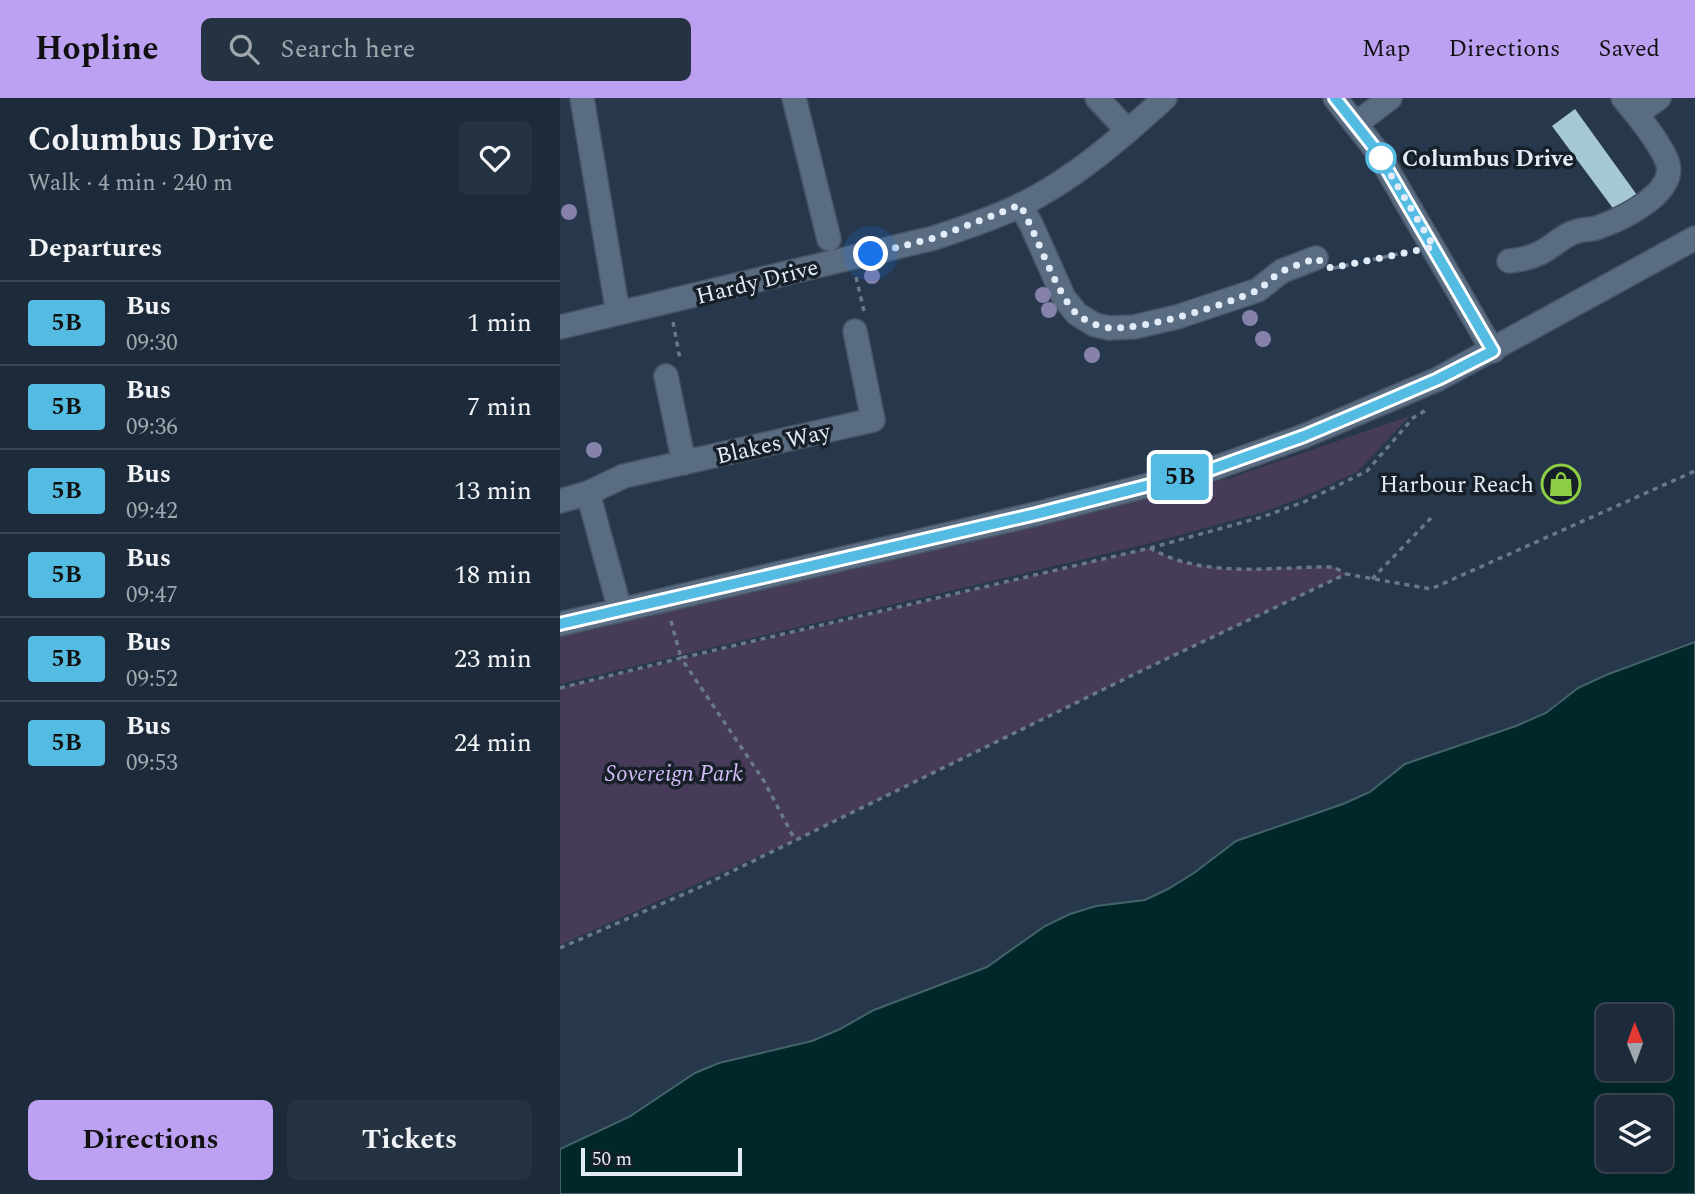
<!DOCTYPE html>
<html lang="en">
<head>
<meta charset="utf-8">
<style>
	:root { --surface:#1d2a39; --page:#253241; --text:#f1f3f6; --muted:#a0a7ae; --line:#3b4653; --accent:#bca0f2 }
	body { margin:0; font-family:Spectral,serif; background:var(--page); color:var(--text); height:100vh; display:flex; flex-direction:column; font-size:26px; white-space:nowrap }
	* { box-sizing:border-box; margin:0 }
	p { font-size:23px; color:var(--muted) }
	.icon { flex:none; width:38px; height:38px; fill:none; stroke:currentColor; stroke-width:2; stroke-linecap:round; stroke-linejoin:round }
	.map { position:relative; flex:1; overflow:hidden }
	.sheet { display:flex; flex-direction:column; background:var(--surface); width:560px }
	.sheet>* { flex:none }
	.badge { padding:0 14px; border-radius:5px; font-size:24px; line-height:46px }
	.needle { width:46px; rotate:359deg }
	.buttons { position:absolute; left:1036px; top:906px; display:grid; gap:14px }
	.buttons a { display:grid; place-items:center; width:77px; height:77px; border-radius:10px; background:var(--surface); box-shadow:0 4px 18px #0003,0 0 0 2px var(--line); font-size:35px }
	.scale { position:absolute; left:21px; bottom:18px; width:161px; box-sizing:border-box; padding-left:7px; border:4px solid #e2ecf9; border-top:0; font-size:19px; line-height:24px; white-space:nowrap; color:#e2ecf9; -webkit-text-stroke:5px #171f28; paint-order:stroke }
	.you { position:absolute; width:35px; height:35px; margin:-18px; border:5px solid #fff; border-radius:50%; background:#1a73e8; box-shadow:0 0 0 10px #1a73e833 }
	.map>.badge { position:absolute; translate:-50% -50%; box-shadow:0 0 0 4px #fff }
	h2 { padding:0 28px; font-size:26px; line-height:63px }
	.round { display:grid; place-items:center; flex:none; width:74px; height:74px; border-radius:10px; background:var(--page) }
	.overview { display:flex; align-items:center; justify-content:space-between; height:119px; padding:0 28px }
	h1 { font-size:33px; font-weight:700; line-height:52px }
	.button { display:flex; gap:14px; margin-top:auto; padding:14px 28px }
	.button a { flex:1; height:80px; border-radius:10px; background:var(--accent); color:#111; font-size:28px; font-weight:700; line-height:80px; text-align:center }
	.button a+a { background:var(--page); color:var(--text) }
	ul { padding:0; list-style:none }
	li { display:flex; align-items:center; gap:21px; height:84px; padding:0 28px; border-top:2px solid var(--line) }
	li div { flex:1 }
	li b { display:block; font-size:26px }
	li em { font-style:normal }
	li .badge { min-width:77px; font-weight:700; text-align:center }
	header { display:flex; align-items:center; gap:42px; box-sizing:border-box; height:98px; padding:0 35px; background:var(--accent); color:#111 }
	header strong { font-size:33px }
	nav { display:flex; gap:38px; margin-inline-start:auto; font-size:24px }
	.search { width:490px; height:63px; background:var(--page); display:flex; align-items:center; gap:18px; box-sizing:border-box; padding:0 24px; border-radius:10px; color:var(--muted); font-size:26px }
	main { display:flex; flex:1; min-height:0 }
	.map>svg:first-child { display:block }
	.green { fill:#463b58 }
	.water { fill:#00282b; stroke:#446369; stroke-width:2; fill-rule:evenodd }
	.building { fill:#a6c7d6 }
	.lines { fill:none; stroke-linecap:round; stroke-linejoin:round }
	.minor-casing { stroke:#465465; stroke-width:26 }
	.path { stroke:#6a798a; stroke-width:3.5; stroke-dasharray:5 5; stroke-linecap:butt }
	.minor { stroke:#5a6c82; stroke-width:23 }
	.tree { fill:#8581ab }
	.line-casing { stroke:#fff; stroke-width:16 }
	.line { stroke:#54bbe2; stroke-width:10 }
	.walk { stroke:#e2ecf9; stroke-width:7; stroke-dasharray:0 12.6 }
	.stop-dot { fill:#fff; stroke:#54bbe2; stroke-width:3.5 }
	.labels { text-anchor:middle; stroke-width:7; stroke-linejoin:round; paint-order:stroke }
	.stop-label { font-size:23px; font-weight:bold; fill:#e2ecf9; stroke:#171f28; text-anchor:start }
	.street-label { font-size:23px; fill:#e2ecf9; stroke:#171f28 }
	.poi-label { font-size:23px; fill:#e2ecf9; stroke:#171f28; text-anchor:end }
	.park-label { font-size:23px; font-style:italic; fill:#d2bcf8; stroke:#171f28 }
</style>
</head>
<body>
<header>
<strong>Hopline</strong>
<div class="search"><svg class="icon" aria-label="search" viewBox="0 0 24 24"><circle cx="10" cy="10" r="6"/><path d="M15 15l6 6"/></svg>Search here</div>
<nav><a>Map</a><a>Directions</a><a>Saved</a></nav>
</header>
<main>
<section class="sheet">
<div class="overview"><div><h1>Columbus Drive</h1><p>Walk · 4 min · 240 m</p></div><a class="round"><svg class="icon" aria-label="heart" viewBox="0 0 24 24"><path d="M12 20l-8-8c-3-5 5-10 8-4 3-6 11-1 8 4z"/></svg></a></div>
<h2>Departures</h2>
<ul>
<li><span class="badge" style="background:#54bbe2;color:#111">5B</span><div><b>Bus</b><p>09:30</p></div><em>1 min</em></li>
<li><span class="badge" style="background:#54bbe2;color:#111">5B</span><div><b>Bus</b><p>09:36</p></div><em>7 min</em></li>
<li><span class="badge" style="background:#54bbe2;color:#111">5B</span><div><b>Bus</b><p>09:42</p></div><em>13 min</em></li>
<li><span class="badge" style="background:#54bbe2;color:#111">5B</span><div><b>Bus</b><p>09:47</p></div><em>18 min</em></li>
<li><span class="badge" style="background:#54bbe2;color:#111">5B</span><div><b>Bus</b><p>09:52</p></div><em>23 min</em></li>
<li><span class="badge" style="background:#54bbe2;color:#111">5B</span><div><b>Bus</b><p>09:53</p></div><em>24 min</em></li>
</ul>
<div class="button"><a>Directions</a><a>Tickets</a></div>
</section>
<div class="map">
<svg width="1135" height="1096" viewBox="0 0 1135 1096">
	<rect width="100%" height="100%" fill="#27384c"/>
	<path class="green" d="M850,318L797,374L743,399L703,414L587,446L0,586V539L670,380Z
		M590,450C646,482 712,468 774,469L786,476L585,571L235,742L0,847V590Z"/>
	<path class="water" d="M1135,544V1096H0V1051L69,1019L135,975L159,965L252,943L280,931L314,912L427,869L485,828L510,816L536,808L585,802L608,791L634,775L676,743L783,706L810,694L845,666L956,628L986,615L1018,590L1046,577ZM1048,919H1101V971H1048ZM1048,1010H1101V1062H1048Z"/>
	<path class="building" d="M1015,11L1077,97L1055,113L992,28Z
		M1006,372L1015,392L996,400L987,380Z"/>
	<g class="lines">
		<defs>
			<path id="minor" d="M22,0L58,215
				M234,0L269,141
				M537,0L568,33
				M775,0L816,52L933,253
				M1076,16L1099,0
				M797,25L830,0
				M460,107L471,126L504,200L517,216L535,227L549,230L574,229L617,219L698,192L722,173L756,160
				M949,163C960,162 970,160 980,155C993,149 1004,136 1018,133C1025,131 1032,132 1039,129C1062,121 1119,94 1107,63C1100,45 1076,15 1063,0
				M0,229L374,140C403,130 433,121 461,107C514,81 561,40 605,0
				M106,278L124,365
				M28,395L60,512
				M0,403L28,395L64,378L313,322L295,233
				M0,526L476,416L652,371L744,338L878,281L1135,140"/>
		</defs>
		<use href="#minor" class="minor-casing"/>
		<path class="path" d="M774,170L852,153
			M296,179L304,213
			M113,224L120,261
			M590,450L702,419L744,404L807,373L853,320L866,312
			M812,481L871,420
			M111,523L121,560L590,450C646,482 713,468 774,469L786,476
			M0,590L121,560L204,683L235,742
			M0,850L138,790L585,571L786,476L871,491L1135,373"/>
		<use href="#minor" class="minor"/>
	</g>
	<g class="tree">
		<circle cx="9" cy="114" r="8"/>
		<circle cx="312" cy="178" r="8"/>
		<circle cx="483" cy="197" r="8"/>
		<circle cx="489" cy="212" r="8"/>
		<circle cx="690" cy="220" r="8"/>
		<circle cx="703" cy="241" r="8"/>
		<circle cx="532" cy="257" r="8"/>
		<circle cx="34" cy="352" r="8"/>
	</g>
	<g class="lines">
		<defs>
			<path id="line" d="M0,526L476,416L652,371L744,338L808,311L878,281L933,253L816,52L775,0"/>
		</defs>
		<use href="#line" class="line-casing"/>
		<use href="#line" class="line"/>
		<path class="walk" d="M311,156L374,140L460,107C476,134 497,198 517,216C526,224 540,229 551,230C587,231 662,208 696,193C705,188 712,179 721,174C732,168 745,165 756,160L771,170L874,149L816,52L821,60"/>
	</g>
	<defs>
		<symbol id="shop-ring" viewBox="-11 -11 22 22"><circle r="9.5" fill="#171f28" stroke="#8dce44" stroke-width="1.5"/><path d="M-5-2.5h2.3a2.7 3.5 0 0 1 5.4 0H5L5.5 6h-11ZM-1.5-2.5h3a1.5 2.3 0 0 0-3 0Z" fill="#8dce44"/></symbol>
	</defs>
	<g fill-rule="evenodd">
		<use href="#shop-ring" x="979" y="364" width="44" height="44"/>
	</g>
	<circle class="stop-dot" cx="821" cy="60" r="14"/>
	<g class="labels">
		<g class="stop-label">
			<text x="842" y="68">Columbus Drive</text>
		</g>
		<g class="street-label">
			<text transform="translate(197 183) rotate(-14)" y="8">Hardy Drive</text>
			<text transform="translate(213 345) rotate(-13)" y="8">Blakes Way</text>
		</g>
		<g class="poi-label">
			<text x="974" y="394">Harbour Reach</text>
		</g>
		<g class="park-label">
			<text x="114" y="683">Sovereign Park</text>
		</g>
	</g>
</svg>
<div class="buttons">
<a><svg class="needle" viewBox="-14 -14 28 28"><path d="M0-13l5 13h-10z" fill="#e53935"/><path d="M0 13l5-13h-10z" fill="#a0a7ae"/></svg></a>
<a><svg class="icon" aria-label="layers" viewBox="0 0 24 24"><path d="M12 4l9 5-9 5-9-5zM3 14l9 5 9-5"/></svg></a>
</div>
<div class="scale">50 m</div>
<div class="you" style="left:311px;top:156px"></div>
<b class="badge" style="left:620px;top:379px;background:#54bbe2;color:#111">5B</b>
</div>
</main>
</body>
</html>
